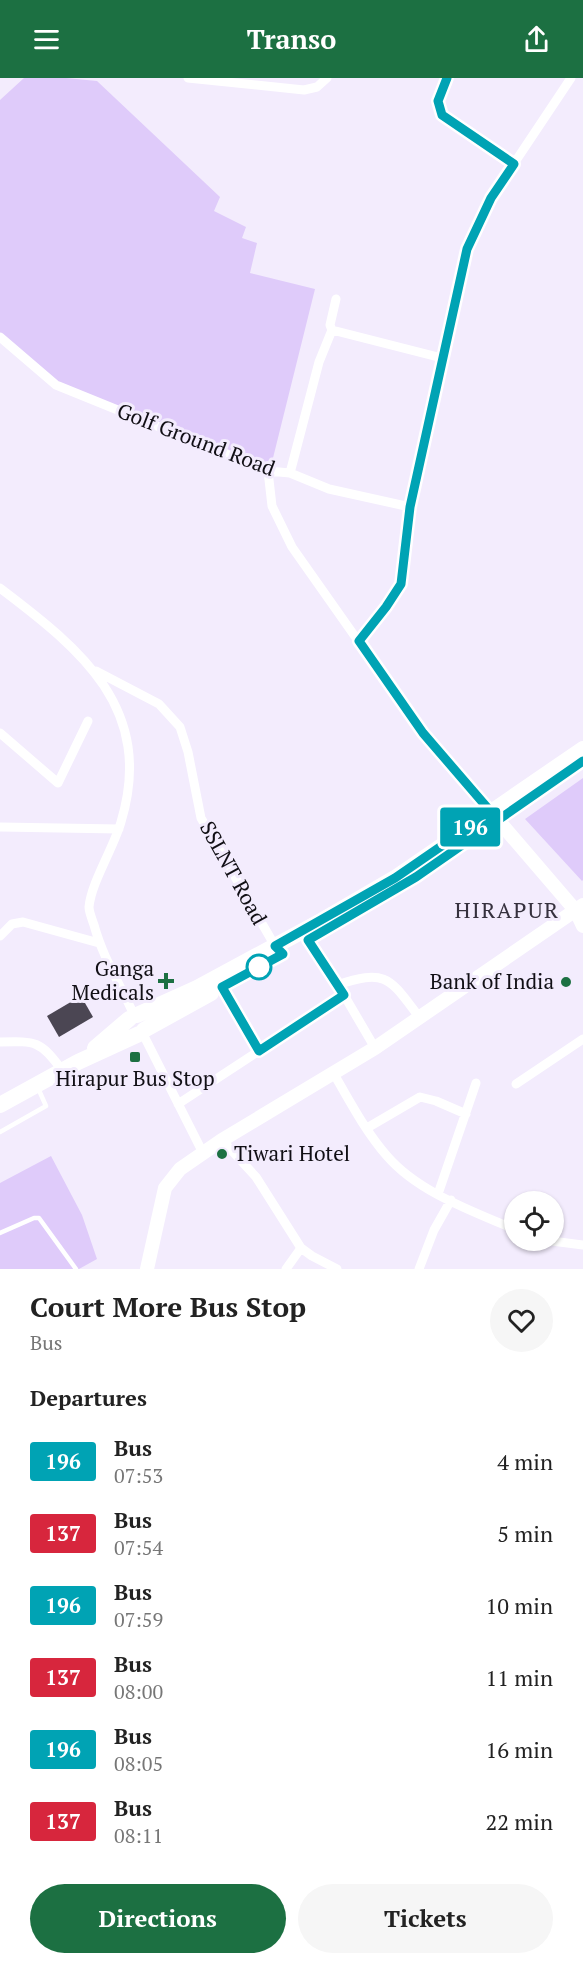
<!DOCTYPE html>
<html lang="en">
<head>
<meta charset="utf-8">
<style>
	:root { --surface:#fff; --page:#f6f6f6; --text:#222; --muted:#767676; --accent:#1c7042 }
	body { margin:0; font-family:"PT Serif",serif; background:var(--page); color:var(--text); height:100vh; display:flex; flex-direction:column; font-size:22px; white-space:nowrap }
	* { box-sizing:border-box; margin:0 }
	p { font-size:20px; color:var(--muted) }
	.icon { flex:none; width:33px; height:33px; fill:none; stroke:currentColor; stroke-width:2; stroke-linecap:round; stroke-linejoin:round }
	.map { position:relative; height:1191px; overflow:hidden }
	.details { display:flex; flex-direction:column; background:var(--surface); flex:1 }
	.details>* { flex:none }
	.badge { padding:0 12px; border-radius:4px; font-size:21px; line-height:39px }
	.tools { position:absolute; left:504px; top:1113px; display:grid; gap:12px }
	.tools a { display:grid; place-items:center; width:60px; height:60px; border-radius:50%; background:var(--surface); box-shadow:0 2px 4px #0004; font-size:30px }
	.map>.badge { position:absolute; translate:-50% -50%; box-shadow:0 0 0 3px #fff }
	h2 { padding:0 30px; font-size:22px; line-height:54px }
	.round { display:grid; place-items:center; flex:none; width:63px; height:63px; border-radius:32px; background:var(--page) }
	.head { display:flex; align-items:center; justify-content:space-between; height:102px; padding:0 30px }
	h1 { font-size:28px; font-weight:700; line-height:45px }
	.button { display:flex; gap:12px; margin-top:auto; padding:12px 30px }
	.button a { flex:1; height:69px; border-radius:36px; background:var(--accent); color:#fff; font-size:24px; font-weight:700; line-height:69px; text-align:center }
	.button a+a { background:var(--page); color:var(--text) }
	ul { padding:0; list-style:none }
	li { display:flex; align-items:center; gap:18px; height:72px; padding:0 30px }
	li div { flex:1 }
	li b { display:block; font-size:22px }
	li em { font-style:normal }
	li .badge { min-width:66px; font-weight:700; text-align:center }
	header { display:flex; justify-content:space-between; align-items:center; height:78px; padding:0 30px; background:var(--accent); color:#fff; font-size:27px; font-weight:700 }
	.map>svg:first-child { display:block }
	.green { fill:#dfcbfa }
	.building { fill:#4b4653 }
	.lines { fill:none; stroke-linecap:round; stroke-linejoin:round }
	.lane { stroke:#fff; stroke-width:4.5 }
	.street { stroke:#fff; stroke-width:9 }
	.secondary { stroke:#fff; stroke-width:14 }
	.highway { stroke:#fff; stroke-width:16 }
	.line-casing { stroke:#fff; stroke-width:14 }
	.line { stroke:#00a3b4; stroke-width:9 }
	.stop-dot { fill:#fff; stroke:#00a3b4; stroke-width:3 }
	.poi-dot { fill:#1c7042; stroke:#f3ecfd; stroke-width:2 }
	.labels { text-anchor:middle; stroke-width:6; stroke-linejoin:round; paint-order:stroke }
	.street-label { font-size:21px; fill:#110f15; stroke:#f3ecfd }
	.poi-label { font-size:21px; fill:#110f15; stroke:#f3ecfd; text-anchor:end }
	.neighbourhood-label { font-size:22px; letter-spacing:1.5px; fill:#36313e; stroke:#f3ecfd }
</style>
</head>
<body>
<header><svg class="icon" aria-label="menu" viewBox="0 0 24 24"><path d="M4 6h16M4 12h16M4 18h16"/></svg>Transo<svg class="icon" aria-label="share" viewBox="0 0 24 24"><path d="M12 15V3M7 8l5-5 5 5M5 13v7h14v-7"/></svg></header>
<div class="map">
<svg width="583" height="1191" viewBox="0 0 583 1191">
	<rect width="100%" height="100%" fill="#f3ecfd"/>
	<path class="green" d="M24,0H66L97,3L220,119L214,133L246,149L242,160L257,165L250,195L315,211L271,388L57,305L0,262V22Z
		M583,700V802L582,803L525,741Z
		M51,1078L82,1137L97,1181L79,1191H0V1105Z"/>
	<path class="building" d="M81,918L93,939L59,959L47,938Z"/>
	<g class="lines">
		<path class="lane" d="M0,1054L46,1028L38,1010
			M0,1155L34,1140H39L76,1191"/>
		<path class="street" d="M188,0L304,12L317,9L327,0
			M447,0L438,23L442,37L514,85
			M332,252L442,280
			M0,259L56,307L268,393L290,395L329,411L410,429
			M268,393L272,428L292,469L423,655L491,734
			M290,395L319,284L332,252L330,247L336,221
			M0,510C82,572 155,631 121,744C114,769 91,805 89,829C89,834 92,841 94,847C103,880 120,906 134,937
			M359,563L386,529L401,506L410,429L467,171L491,120L571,0
			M96,593L159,626L180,649L188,674L201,740L275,868L283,876
			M0,655L58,705L88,643
			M0,749L119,751
			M0,858L12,846L23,844L99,865
			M337,907C388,890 390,901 420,940
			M222,909L259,973
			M344,917L375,970
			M142,954L203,1075
			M0,964C37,963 40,963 62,992
			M334,996C350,1024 366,1054 387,1078C418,1114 472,1133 514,1151
			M516,1006L583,961
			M178,1026L344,917L308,862
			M367,1050L420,1019L436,1023L466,1036
			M222,1062L256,1099L301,1170L312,1178L337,1191
			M438,1116L476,1005
			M544,1162L583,1167
			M286,1191L301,1170
			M419,1191L434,1152L451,1122"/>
		<path class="secondary" d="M491,734L576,833L583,848
			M147,1191L165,1110L180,1091L222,1062L375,970L583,827"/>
		<path class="highway" d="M137,937L197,910L323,842L395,800L583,671
			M144,952L211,915
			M95,970L129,941
			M0,1027L78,984L139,956"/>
	</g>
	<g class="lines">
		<defs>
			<path id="line" d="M447,0L438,23L442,37L514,86L491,120L467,171L410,429L401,506L386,529L359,563L423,655L491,734L395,800L275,868L283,876L222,909L259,973L344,917L308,862L416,799L583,683"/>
		</defs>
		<use href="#line" class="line-casing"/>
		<use href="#line" class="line"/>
	</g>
	<circle class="stop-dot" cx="259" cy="889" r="12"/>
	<g class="poi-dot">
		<path d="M163 894h6v6h6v6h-6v6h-6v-6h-6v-6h6z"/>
		<circle cx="566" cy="904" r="6"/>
		<rect x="129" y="973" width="12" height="12" rx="3"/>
		<circle cx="222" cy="1076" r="6"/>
	</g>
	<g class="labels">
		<g class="street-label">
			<text transform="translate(196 362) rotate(21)" y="7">Golf Ground Road</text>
			<text transform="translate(233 795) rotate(61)" y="7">SSLNT Road</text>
		</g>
		<g class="poi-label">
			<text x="154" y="898">Ganga<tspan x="154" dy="24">Medicals</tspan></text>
			<text x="554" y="911">Bank of India</text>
			<text x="135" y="1008" text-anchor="middle">Hirapur Bus Stop</text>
			<text x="234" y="1083" text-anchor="start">Tiwari Hotel</text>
		</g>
		<g class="neighbourhood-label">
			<text x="507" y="840">HIRAPUR</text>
		</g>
	</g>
</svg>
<div class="tools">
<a><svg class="icon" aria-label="locate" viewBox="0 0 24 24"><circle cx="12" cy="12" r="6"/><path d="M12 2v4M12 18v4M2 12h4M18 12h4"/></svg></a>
</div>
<b class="badge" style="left:470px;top:749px;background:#00a3b4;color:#fff">196</b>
</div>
<section class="details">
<div class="head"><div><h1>Court More Bus Stop</h1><p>Bus</p></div><a class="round"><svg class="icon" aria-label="heart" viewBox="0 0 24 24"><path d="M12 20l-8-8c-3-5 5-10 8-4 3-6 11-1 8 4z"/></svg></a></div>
<h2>Departures</h2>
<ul>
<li><span class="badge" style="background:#00a3b4;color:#fff">196</span><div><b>Bus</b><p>07:53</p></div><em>4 min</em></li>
<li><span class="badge" style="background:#d7263d;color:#fff">137</span><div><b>Bus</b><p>07:54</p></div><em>5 min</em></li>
<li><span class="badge" style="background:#00a3b4;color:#fff">196</span><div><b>Bus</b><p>07:59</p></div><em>10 min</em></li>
<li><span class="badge" style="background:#d7263d;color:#fff">137</span><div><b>Bus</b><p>08:00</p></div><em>11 min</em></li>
<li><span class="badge" style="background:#00a3b4;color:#fff">196</span><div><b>Bus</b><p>08:05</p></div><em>16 min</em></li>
<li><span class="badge" style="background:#d7263d;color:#fff">137</span><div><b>Bus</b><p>08:11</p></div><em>22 min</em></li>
</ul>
<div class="button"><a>Directions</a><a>Tickets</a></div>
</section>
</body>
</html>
